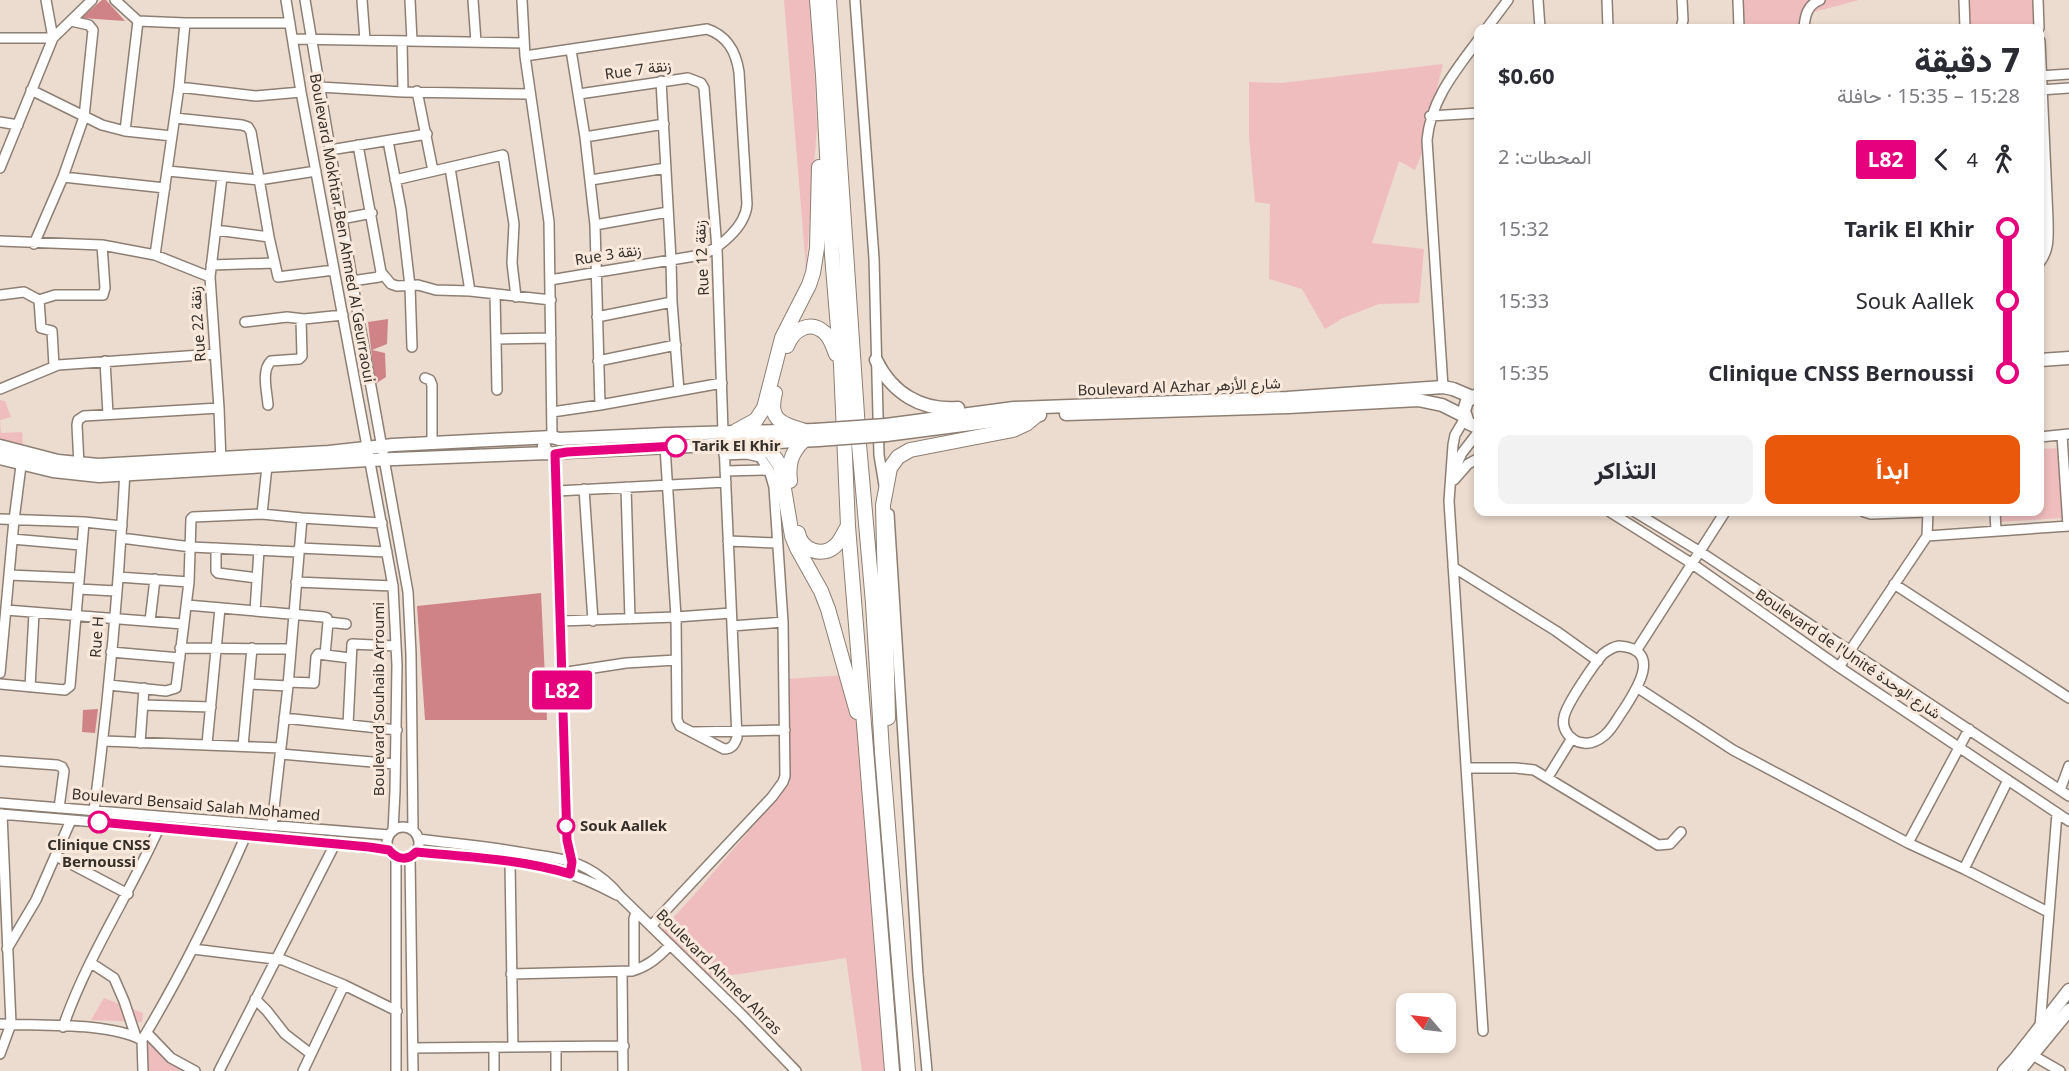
<!DOCTYPE html>
<html lang="ar">
<head>
<meta charset="utf-8">
<style>
	:root { --surface:#fff; --page:#f2f2f3; --text:#2b2b33; --muted:#7c7c81; --accent:#ea580c }
	body { margin:0; font-family:"Noto Sans",Vazirmatn,sans-serif; background:var(--page); color:var(--text); direction:rtl; height:100vh; display:flex; flex-direction:column; font-size:22px; white-space:nowrap }
	* { box-sizing:border-box; margin:0 }
	p { font-size:20px; color:var(--muted) }
	.icon { flex:none; width:33px; height:33px; fill:none; stroke:currentColor; stroke-width:2; stroke-linecap:round; stroke-linejoin:round }
	.map { position:relative; flex:1; overflow:hidden; direction:ltr }
	.panel { position:absolute; left:1474px; top:24px; width:570px; height:492px; display:flex; flex-direction:column; background:var(--surface); border-radius:12px; box-shadow:0 3px 9px #0003; direction:rtl }
	.panel>* { flex:none }
	.badge { padding:0 12px; border-radius:4px; font-size:21px; line-height:39px }
	.needle { width:39px; rotate:298deg }
	.tools { position:absolute; left:1396px; top:993px; display:grid; gap:12px }
	.tools a { display:grid; place-items:center; width:60px; height:60px; border-radius:12px; background:var(--surface); box-shadow:0 3px 9px #0003; font-size:30px }
	.map>.badge { position:absolute; translate:-50% -50%; box-shadow:0 0 0 3px #fff }
	.legs { display:flex; align-items:center; gap:9px; height:66px; padding:0 24px; font-size:20px }
	.legs p { margin-inline-start:auto }
	.headline { display:flex; align-items:center; justify-content:space-between; height:102px; padding:0 24px }
	h1 { font-size:33px; font-weight:800; line-height:45px }
	.action { display:flex; gap:12px; margin-top:auto; padding:12px 24px }
	.action a { flex:1; height:69px; border-radius:12px; background:var(--accent); color:#fff; font-size:24px; font-weight:800; line-height:69px; text-align:center }
	.action a+a { background:var(--page); color:var(--text) }
	ul { padding:0 24px; list-style:none }
	li { display:flex; align-items:center; gap:21px; height:72px; font-size:22px }
	li i { display:grid; place-items:center; width:9px; height:100%; margin:0 8px; background:currentColor }
	li i::after { content:''; width:15px; height:15px; margin:-8px; border:4px solid; border-radius:50%; background:var(--surface) }
	li p { margin-inline-start:auto }
	li:first-child i { background:linear-gradient(#0000 50%,currentColor 0) }
	li:last-child i { background:linear-gradient(currentColor 50%,#0000 0) }
	.map>svg:first-child { display:block }
	.green { fill:#f0bdbe }
	.forest { fill:#cf8386 }
	.lines { fill:none; stroke-linecap:round; stroke-linejoin:round }
	.minor-casing { stroke:#8e7f74; stroke-width:12 }
	.major-casing { stroke:#8e7f74; stroke-width:15 }
	.highway-casing { stroke:#8e7f74; stroke-width:16 }
	.minor { stroke:#fff; stroke-width:9 }
	.major { stroke:#fff; stroke-width:12 }
	.highway { stroke:#fff; stroke-width:14 }
	.major-bridge-casing { stroke:#8e7f74; stroke-width:15; stroke-linecap:butt }
	.major-bridge { stroke:#fff; stroke-width:12 }
	.line-1-casing { stroke:#fff; stroke-width:14 }
	.line-1 { stroke:#e6007e; stroke-width:9 }
	.stop-1-dot { fill:#fff; stroke:#e6007e; stroke-width:3 }
	.labels { text-anchor:middle; stroke-width:6; stroke-linejoin:round; paint-order:stroke }
	.street-label { font-size:15px; fill:#36302b; stroke:#f9e9dc }
	.stop-label { font-size:15px; font-weight:bold; fill:#36302b; stroke:#f9e9dc; text-anchor:start }
</style>
</head>
<body>
<div class="map">
<svg width="2069" height="1071" viewBox="0 0 2069 1071">
	<rect width="100%" height="100%" fill="#ecdbcf"/>
	<path class="green" d="M784,0H811L817,127L806,268Z
		M1735,0H1859L1806,14L1807,28H1738Z
		M1964,0H2037L2039,28H1966Z
		M2040,48L2050,239L2040,260Z
		M1443,64L1430,116L1427,140L1415,170L1399,161L1372,243L1424,249L1419,303L1379,304L1343,318L1325,329L1302,289L1269,279L1270,204L1255,202L1249,137V82L1282,83Z
		M0,400L5,401L11,417L0,420L1,433L22,432L23,445L0,439Z
		M2059,448L2062,518L2000,522V512H2040V449Z
		M846,675L856,711L892,1071H862L846,958L705,979L659,933L694,895L790,783L785,679Z
		M104,998L143,1013L142,1022L91,1020Z
		M147,1038L191,1071H147Z"/>
	<path class="forest" d="M102,0H106L125,21L81,18Z
		M388,319L387,344L372,350L385,353L386,377L375,384L368,322Z
		M541,593L547,720H425L417,606Z
		M98,709L95,733L82,732L83,710Z"/>
	<g class="lines">
		<defs>
			<path id="minor" d="M115,0L138,21L185,23H290
				M286,0L301,92L393,586L397,665L395,791L393,831
				M305,0L359,320L408,592L411,654L413,830
				M362,0L365,40
				M410,0L412,41
				M473,0L476,42
				M522,0L525,56L549,222L552,437
				M855,0L874,258L879,455L884,485
				M1538,0L1540,28
				M1607,0L1608,28
				M1738,0L1739,28
				M1964,0L1965,28
				M2038,0L2039,28
				M1487,28L1508,0
				M1681,28L1683,20L1682,0
				M1804,28C1805,16 1807,5 1820,0
				M0,38H53
				M53,38L92,0
				M293,39L524,43
				M402,41L403,92
				M2040,41L2048,220C2048,235 2050,249 2040,262
				M571,50L585,137L595,225L600,405
				M525,56L707,29C728,36 736,52 739,72L747,204C746,226 720,248 701,255L550,280
				M2040,76L2069,74
				M661,81L671,260L672,302L679,391
				M179,87L256,96L301,92
				M320,87L403,92L530,94
				M31,90L102,125L125,131L172,136
				M2040,90L2069,88
				M417,91L433,171
				M579,94L688,78L701,83L704,88L717,249L723,432
				M1430,116L1479,113
				M175,118L242,125L248,127L251,132L269,237L278,277L334,270
				M0,122L18,125
				M125,131L138,21
				M585,137L664,124
				M388,141L401,209L410,286L412,347
				M330,150L427,134
				M0,168L53,38L46,0
				M450,168L470,291
				M168,171L259,180L316,171
				M63,177L165,188
				M395,180L503,155L514,224L512,263L516,297
				M591,180L666,168
				M341,219L372,213
				M595,225L668,212
				M216,230L269,237
				M0,241L102,245L155,255L210,277
				M34,244L63,177L84,117L93,30L89,25L71,21
				M155,255L179,87L185,23
				M211,265L274,263
				M381,272L391,284L397,286L418,285L436,290L470,291L551,300
				M352,281L379,277L381,272L358,145
				M495,294L497,390
				M0,295L24,292L39,300
				M597,317L672,302
				M245,322L287,317L304,319L343,315
				M496,339L551,338
				M105,361L108,414
				M598,361L676,345
				M54,366L52,331L41,328L39,300L55,295H103L105,288L102,245
				M425,378L430,380L432,385V443
				M1443,387L1427,140C1431,99 1456,70 1479,39
				M0,389L58,365L215,354
				M268,405C267,391 261,371 271,361L299,359L302,356L301,319
				M552,412L600,405L722,383
				M1465,418L1455,435L1453,445L1449,501L1483,1031
				M2062,435L2068,526
				M2040,437L2069,434
				M665,447L676,617L677,720L680,726L724,749C732,749 734,745 737,738L724,444
				M555,454L567,840L572,862L570,874
				M221,463L219,408L210,277L222,177
				M79,465L77,425L78,420L84,416L219,408
				M267,466L262,514L302,518L288,686L272,826
				M725,471L769,470
				M1453,473L1462,453L1479,431
				M1454,480L1468,464L1479,458
				M626,487L630,619
				M584,489L593,621
				M557,491L726,482
				M1610,512L1691,563L1839,667L2069,821
				M1635,512L1699,551L2069,796
				M1864,512L1871,514L1928,512
				M1995,512L1996,531
				M889,514L918,975L927,1071
				M302,518L382,523
				M0,519L84,522L122,526
				M1927,536L2069,526
				M121,538L191,547L298,552
				M12,539L81,545
				M728,541L777,543
				M216,548V571L218,573L257,578
				M299,548L387,552
				M1453,567L1556,631L1598,661
				M9,575L79,578
				M118,577L189,582
				M296,582L393,586
				M1894,584L2069,698
				M78,589L116,591
				M187,605L324,617L327,618L328,622L325,655
				M6,610L183,624
				M255,611L259,550
				M150,621L155,579
				M560,621L676,617L731,613
				M328,622L346,624
				M732,626L783,622
				M1619,646C1663,649 1637,689 1624,709C1618,717 1613,728 1605,735C1599,740 1591,744 1584,743C1571,742 1561,730 1564,717C1566,705 1594,664 1603,654C1608,650 1613,647 1619,646Z
				M180,648L290,649
				M1636,651L1725,512
				M111,652L180,658
				M1839,667L1927,536L1928,512
				M0,673L14,520L22,458
				M561,673L626,663L676,660
				M288,682L314,683L316,657L318,654L350,658
				M0,684L65,690L70,686L84,522
				M249,684L288,686
				M109,685L166,691L176,688L189,582L191,519L193,517L262,514
				M30,687L34,613
				M1638,688L1733,750L1908,843L1964,869L2048,912
				M143,705L211,707
				M284,718L397,730
				M348,725L352,644L396,646
				M693,732L785,730
				M104,741L281,748
				M140,743L144,688
				M207,744L220,608
				M243,746L252,648
				M281,754L395,764
				M0,761L57,765L62,767L64,771L59,808
				M1466,768H1516L1534,770L1658,845L1670,844L1681,832
				M1548,777L1572,738
				M2060,790L2069,766
				M0,803L389,835
				M94,811C109,698 119,584 125,470
				M0,814L215,832L389,850
				M387 843a16 16 0 1 1 32 0a16 16 0 1 1-32 0Z
				M419,839C456,844 493,847 530,854C550,857 570,859 588,869C601,876 611,885 620,896L741,1014L796,1071
				M1908,843L1969,729
				M416,852C461,857 515,859 558,870C579,876 598,885 617,895
				M56,856L128,894
				M396,857V1071
				M410,857L413,1071
				M510,863L513,1047
				M1964,869L2008,780
				M651,926L772,797L783,782L785,776L783,622L774,487L769,470L760,457L747,454L724,455
				M7,949L36,900L71,820
				M193,949L283,960L344,985L397,1011
				M91,963L114,978L124,1001L136,1037
				M634,970V919L636,912
				M622,972L623,1071
				M511,974L632,971C648,966 658,958 670,945
				M255,999L267,1011L285,1034L311,1054
				M0,1024C41,1026 107,1022 142,1040L143,1071
				M63,1027C87,957 129,895 159,828
				M2040,1027L2057,813
				M147,1033L171,1058L195,1071
				M142,1040C182,974 215,906 246,835
				M494,1047V1071
				M413,1048L624,1046
				M2027,1052L2060,1071
				M0,1054L11,1024L2,814
				M219,1071L335,844
				M303,1071L344,985
				M556,1071V1047"/>
			<path id="major" d="M876,360C892,393 921,411 958,408
				M2040,360L2069,358
				M1479,394L1467,401L1464,411L1468,423L1479,428
				M1066,414L1288,407L1418,400L1442,405L1464,416
				M886,425L1014,408L1287,398L1443,387L1453,389L1472,397
				M886,435L1040,415
				M0,446L58,461L98,465L329,452L393,445L552,437L559,439L666,434L815,430
				M544,446L545,450L551,454L567,452L818,440
				M0,458L53,471L99,476L369,460L548,453
				M2004,1071L2016,1058L2069,990
				M2019,1071L2069,1010"/>
			<path id="highway" d="M817,0L823,75L832,255L841,365L848,526L892,1071
				M829,0L859,444L873,603L882,752L908,1071
				M787,346C793,330 810,319 825,333C831,338 833,347 836,354
				M775,393C768,419 781,424 802,430
				M736,431L756,420L764,408L782,338L809,285L813,273L817,248L819,167
				M755,442L771,452L780,465L792,536L797,548L821,591L828,609L857,712
				M790,481C788,464 791,453 803,441
				M798,533C801,550 822,558 835,546C841,541 844,532 848,526
				M888,718L883,505L890,468L898,457L910,450L1013,430L1026,424L1037,415"/>
		</defs>
		<use href="#minor" class="minor-casing"/>
		<use href="#major" class="major-casing"/>
		<use href="#highway" class="highway-casing"/>
		<use href="#minor" class="minor"/>
		<use href="#major" class="major"/>
		<use href="#highway" class="highway"/>
		<defs>
			<path id="major-bridge" d="M815,430L886,425
				M818,440L886,435"/>
		</defs>
		<use href="#major-bridge" class="major-bridge-casing"/>
		<use href="#major-bridge" class="major-bridge"/>
	</g>
	<g class="lines">
		<defs>
			<path id="line-1" d="M99,822L369,847L389,850C397,860 408,861 416,852C466,857 522,859 570,874L572,862L567,840L555,454L567,452L676,446"/>
		</defs>
		<use href="#line-1" class="line-1-casing"/>
		<use href="#line-1" class="line-1"/>
	</g>
	<g class="stop-1-dot">
		<circle cx="676" cy="446" r="10"/>
		<circle cx="99" cy="822" r="10"/>
		<circle cx="566" cy="826" r="8"/>
	</g>
	<g class="labels">
		<g class="street-label">
			<text transform="translate(638 70) rotate(-8)" y="5">Rue 7 زنقة</text>
			<text transform="translate(342 228) rotate(80)" y="5">Boulevard Mokhtar Ben Ahmed Al Geurraoui</text>
			<text transform="translate(608 255) rotate(-9)" y="5">Rue 3 زنقة</text>
			<text transform="translate(702 258) rotate(-93)" y="5">Rue 12 زنقة</text>
			<text transform="translate(198 324) rotate(-94)" y="5">Rue 22 زنقة</text>
			<text transform="translate(1179 387) rotate(-2)" y="5">Boulevard Al Azhar شارع الأزهر</text>
			<text transform="translate(97 637) rotate(-86)" y="5">Rue H</text>
			<text transform="translate(1848 654) rotate(34)" y="5">Boulevard de l'Unité شارع الوحدة</text>
			<text transform="translate(379 699) rotate(-90)" y="5">Boulevard Souhaib Arroumi</text>
			<text transform="translate(196 805) rotate(5)" y="5">Boulevard Bensaid Salah Mohamed</text>
			<text transform="translate(719 972) rotate(45)" y="5">Boulevard Ahmed Ahras</text>
		</g>
		<g class="stop-label">
			<text x="692" y="451">Tarik El Khir</text>
			<text x="580" y="831">Souk Aallek</text>
			<text x="99" y="850" text-anchor="middle">Clinique CNSS<tspan x="99" dy="17">Bernoussi</tspan></text>
		</g>
	</g>
</svg>
<div class="tools">
<a><svg class="needle" viewBox="-14 -14 28 28"><path d="M0-13l5 13h-10z" fill="#e53935"/><path d="M0 13l5-13h-10z" fill="#7c7c81"/></svg></a>
</div>
<b class="badge" style="left:562px;top:690px;background:#e6007e;color:#fff">L82</b>
<section class="panel">
<div class="headline"><div><h1>7 دقيقة</h1><p>15:28 – 15:35 · حافلة</p></div><b>$0.60</b></div>
<div class="legs"><svg class="icon" aria-label="walk" viewBox="0 0 24 24"><circle cx="13" cy="4" r="2"/><path d="M13 8l-2 6 4 7M11 14l-3 7M7 12l3-4h3l4 4"/></svg>4<svg class="icon" aria-label="back" viewBox="0 0 24 24"><path d="M15 5l-7 7 7 7"/></svg><b class="badge" style="background:#e6007e;color:#fff">L82</b><p>المحطات: 2</p></div>
<ul>
<li><i style="color:#e6007e"></i><b>Tarik El Khir</b><p>15:32</p></li>
<li><i style="color:#e6007e"></i><span>Souk Aallek</span><p>15:33</p></li>
<li><i style="color:#e6007e"></i><b>Clinique CNSS Bernoussi</b><p>15:35</p></li>
</ul>
<div class="action"><a>ابدأ</a><a>التذاكر</a></div>
</section>
</div>
</body>
</html>
